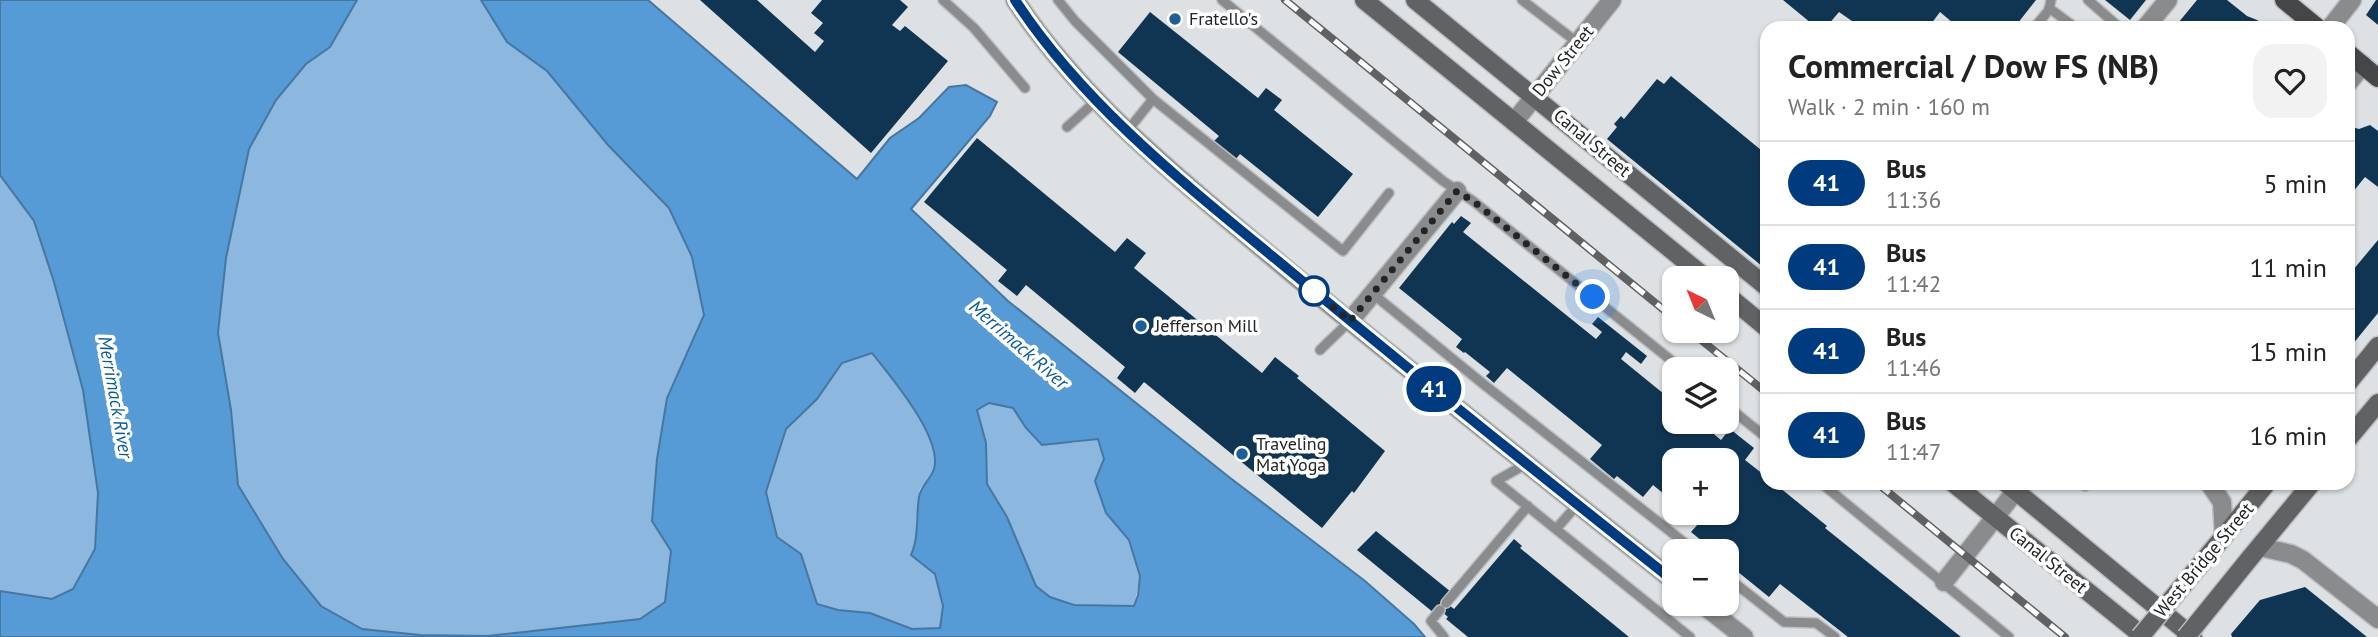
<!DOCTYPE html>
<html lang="en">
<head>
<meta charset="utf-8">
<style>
	:root { --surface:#fff; --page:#f2f2f2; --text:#222; --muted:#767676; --line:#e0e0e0 }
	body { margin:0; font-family:"PT Sans",sans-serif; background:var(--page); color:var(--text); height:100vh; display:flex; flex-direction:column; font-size:26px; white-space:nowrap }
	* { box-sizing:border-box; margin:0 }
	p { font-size:23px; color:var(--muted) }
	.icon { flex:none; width:38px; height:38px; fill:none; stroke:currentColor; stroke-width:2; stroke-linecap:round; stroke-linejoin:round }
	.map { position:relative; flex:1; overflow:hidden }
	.drawer { position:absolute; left:1760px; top:21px; width:595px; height:469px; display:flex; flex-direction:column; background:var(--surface); border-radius:21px; box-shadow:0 2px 5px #0004 }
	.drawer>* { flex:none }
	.badge { padding:0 14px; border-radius:23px; font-size:24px; line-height:46px }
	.needle { width:46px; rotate:317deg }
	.buttons { position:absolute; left:1662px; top:266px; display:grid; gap:14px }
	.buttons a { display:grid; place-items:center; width:77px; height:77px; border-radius:14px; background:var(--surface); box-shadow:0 2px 5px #0004; font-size:35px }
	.you { position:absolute; width:35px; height:35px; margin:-18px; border:5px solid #fff; border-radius:50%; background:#1a73e8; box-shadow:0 0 0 10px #1a73e833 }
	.map>.badge { position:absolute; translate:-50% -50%; box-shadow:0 0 0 4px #fff }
	.round { display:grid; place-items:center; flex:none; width:74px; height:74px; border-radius:21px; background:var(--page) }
	.headline { display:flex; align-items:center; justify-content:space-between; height:119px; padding:0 28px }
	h1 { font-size:33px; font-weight:800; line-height:52px }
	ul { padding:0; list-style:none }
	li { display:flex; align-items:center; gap:21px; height:84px; padding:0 28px; border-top:2px solid var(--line) }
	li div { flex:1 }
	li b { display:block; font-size:26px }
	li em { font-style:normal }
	li .badge { min-width:77px; font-weight:700; text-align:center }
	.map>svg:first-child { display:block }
	.green { fill:#8cb7df }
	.water { fill:#569ad6; stroke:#4677a1; stroke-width:2; fill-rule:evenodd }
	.building { fill:#103553 }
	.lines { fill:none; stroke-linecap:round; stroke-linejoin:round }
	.lane-casing { stroke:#bbbfc2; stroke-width:12 }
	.street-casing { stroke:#bbbfc2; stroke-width:21 }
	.secondary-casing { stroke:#bbbfc2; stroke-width:21 }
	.primary-casing { stroke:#bbbfc2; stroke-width:21 }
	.lane { stroke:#898b8c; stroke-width:9 }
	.street { stroke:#898b8c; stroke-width:18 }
	.secondary { stroke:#606264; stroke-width:18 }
	.primary { stroke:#444648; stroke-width:18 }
	.rail-casing { stroke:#5f6163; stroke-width:8 }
	.rail { stroke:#fff; stroke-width:5; stroke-dasharray:16; stroke-linecap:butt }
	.secondary-bridge-casing { stroke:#bbbfc2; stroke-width:21; stroke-linecap:butt }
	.secondary-bridge { stroke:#606264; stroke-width:18 }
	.line-casing { stroke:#fff; stroke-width:16 }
	.line { stroke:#003b80; stroke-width:10 }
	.walk { stroke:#222425; stroke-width:7; stroke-dasharray:0 12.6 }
	.poi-dot { fill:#1d5f95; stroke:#fff; stroke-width:2.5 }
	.stop-dot { fill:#fff; stroke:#003b80; stroke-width:3.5 }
	.labels { text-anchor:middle; stroke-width:7; stroke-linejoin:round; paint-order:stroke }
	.poi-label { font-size:18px; fill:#222425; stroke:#fff; text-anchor:start }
	.street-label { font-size:18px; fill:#222425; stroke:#fff }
	.water-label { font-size:19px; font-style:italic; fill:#0c5b94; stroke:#fff }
</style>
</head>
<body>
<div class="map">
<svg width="2378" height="637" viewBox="0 0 2378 637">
	<rect width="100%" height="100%" fill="#dde1e4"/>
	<path class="green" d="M357,0H481L507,42L547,71L608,145L669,208L692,257L704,315L666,398L652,520L671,551L665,602L640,619L487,636L420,635L362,629L321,606L283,559L238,485L231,410L218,333L226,258L249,149L276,100L307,64L330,47Z
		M0,175L34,221L54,282L83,390L98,493L95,549L73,589L52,599L0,591Z
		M872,353L905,393L935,448L934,470L920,489L916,521V544L935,574L943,606L940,628L912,629L870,613L838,610L817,604L801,554L777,537L766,492L786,429L817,399L842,363Z
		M989,403L1013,407L1026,428L1073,443L1098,439L1104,459L1095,481L1106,513L1129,540L1140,576L1134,607L1074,605L1050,598L1036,586L1007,517L987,484L986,443L976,410Z"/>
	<path class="water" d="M0,0H357L330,47L306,64L276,100L249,149L226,258L218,333L231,410L238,485L283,559L321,606L362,629L420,635L487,636L640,619L665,602L671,551L652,521L657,459L667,398L704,315L692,257L669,208L608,145L547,71L507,42L481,0H648L857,179L890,138L919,118L949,87L966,85L997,102L990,116L911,209L1008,301L1229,477L1365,581L1414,624L1425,637H0V591L52,599L73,589L95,549L98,493L83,390L54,282L34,221L0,175ZM872,353C891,377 943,438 934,469C931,479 921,485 919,497C916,516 919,538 911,555L935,574L943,606L940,628L912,629L870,613L838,610L817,604L801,554L777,537L766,492L786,429L817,399L842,363ZM989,403L1013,408L1026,428L1042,445L1098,439L1104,459L1095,481L1106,513L1129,540L1140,576L1138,595L1134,606L1074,605L1050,597L1036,586L1007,517L987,484L986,443L977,410Z"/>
	<path class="building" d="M700,0H757L815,52L824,41L814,33L823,23L811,13L822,0H900L908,7L892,25L900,31L905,26L948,61L871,153Z
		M1783,0H2036L2014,28H1959L1940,12L1928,28H1912L1909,25L1907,28H1862L1839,12L1828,25L1832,28H1817Z
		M2105,0H2146L2130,20Z
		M2197,0H2227L2247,16L2257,20L2268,28H2174Z
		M2376,0H2378V25L2366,15Z
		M1150,12L1258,98L1266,88L1282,100L1274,110L1353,174L1318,217L1240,154L1235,160L1218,146L1214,141L1219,136L1118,52Z
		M1671,76L1761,150L1763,148L1768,152V271L1607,139L1617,127L1614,124L1621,116L1624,119L1657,79L1664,84Z
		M2370,125L2378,131V187L2365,177L2348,198V126L2359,129Z
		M977,138L1115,252L1127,238L1146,253L1134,268L1262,373L1275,357L1299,376L1297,378L1385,451L1354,493L1352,491L1322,528L1144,382L1135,393L1117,378L1125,367L1026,285L1017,296L998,281L1007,270L924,202Z
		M1461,216L1471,223L1463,232L1596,339L1602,332L1592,324L1598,317L1647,356L1641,364L1626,352L1621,359L1675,403V422H1699L1721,440L1730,429L1754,448L1745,460L1768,478V483H1774L1827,526L1825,528L1961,637H1848L1780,584L1769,597L1727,563V551H1718L1724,543L1721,540L1713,550L1691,532L1699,523L1686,513H1727V460H1675V503L1653,485L1643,497L1617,476L1614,479L1590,459L1602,445L1507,368L1494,383L1486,376L1490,372L1465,352L1464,353L1456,347L1462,339L1399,288L1452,222L1454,224Z
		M2378,240V313L2348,350V276Z
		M1376,531L1451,592L1444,601L1454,609L1514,539L1522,546L1520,548L1629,637H1468L1446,619L1448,617L1440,610L1434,613L1357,550Z
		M2305,587L2367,637H2232L2231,634L2260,600Z"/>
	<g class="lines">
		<defs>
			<path id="lane" d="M943,0L974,28L1025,88
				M1058,0L1075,21L1153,99L1128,130
				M1222,0L1443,181L1473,201L1682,369
				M1522,0L1578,43
				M2088,0L2119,27
				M2049,8L2076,28
				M2034,28L2049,10L2051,0
				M1153,99L1343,251L1389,193
				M1067,127L1097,100
				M1373,294L1482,383L1695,551
				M1320,350L1350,321
				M1727,406L1768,439
				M1526,464L1496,481L1690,637
				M1821,483L2009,637
				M2082,483L2085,486
				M1556,529L1577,505
				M1727,577L1784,622L1816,623L1835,637
				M1446,603L1528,506
				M1440,610L1431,621L1444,637"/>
			<path id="street" d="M1015,0C1084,105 1188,186 1284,267C1413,374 1544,478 1675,582
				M2145,28L2168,0
				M2330,28L2352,0
				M2348,83L2363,65
				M1514,122L1612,0
				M1350,321L1457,191
				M2209,483L2222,502L2224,536
				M2260,547L2291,554L2303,560L2378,619
				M1944,582L2022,483
				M1702,604L1744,637"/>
			<path id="secondary" d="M1364,0L1706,278
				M1415,0L1768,288
				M1727,295L1768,329
				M2348,383L2378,346
				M2348,439L2378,403
				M1953,483L2144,637
				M2006,483L2193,637
				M2224,536L2267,483
				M2250,558L2312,483"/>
			<path id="primary" d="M2284,0L2318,28
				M2348,53L2378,78"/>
		</defs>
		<use href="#lane" class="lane-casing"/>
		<use href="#street" class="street-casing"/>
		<use href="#secondary" class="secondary-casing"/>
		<use href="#primary" class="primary-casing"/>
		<use href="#lane" class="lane"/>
		<use href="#street" class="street"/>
		<use href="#secondary" class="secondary"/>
		<use href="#primary" class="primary"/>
		<defs>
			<path id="rail" d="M1285,0L1675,319
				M1690,331L1768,394
				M1877,483L2065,637"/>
		</defs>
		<use href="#rail" class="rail-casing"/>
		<use href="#rail" class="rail"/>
		<defs>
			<path id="secondary-bridge" d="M2140,637L2224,536
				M2186,637L2250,558"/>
		</defs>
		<use href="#secondary-bridge" class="secondary-bridge-casing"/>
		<use href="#secondary-bridge" class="secondary-bridge"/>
	</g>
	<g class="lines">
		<defs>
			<path id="line" d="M1015,0C1085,107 1191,189 1289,270C1416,376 1545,479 1675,582"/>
		</defs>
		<use href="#line" class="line-casing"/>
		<use href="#line" class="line"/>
		<path class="walk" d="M1314,291L1350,321L1457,191L1473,201L1593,297"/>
	</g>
	<g class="poi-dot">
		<circle cx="1175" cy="19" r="7"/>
		<circle cx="1141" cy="326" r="7"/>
		<circle cx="1242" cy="454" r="7"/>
	</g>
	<circle class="stop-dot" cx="1314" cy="291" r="14"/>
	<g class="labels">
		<g class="poi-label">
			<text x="1189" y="25">Fratello's</text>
			<text x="1155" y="332">Jefferson Mill</text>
			<text x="1256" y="450">Traveling<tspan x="1256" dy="21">Mat Yoga</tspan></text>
		</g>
		<g class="street-label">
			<text transform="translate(1563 61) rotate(-51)" y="6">Dow Street</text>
			<text transform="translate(1592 143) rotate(40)" y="6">Canal Street</text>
			<text transform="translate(2048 560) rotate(39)" y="6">Canal Street</text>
			<text transform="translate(2204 560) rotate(-50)" y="6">West Bridge Street</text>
		</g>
		<g class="water-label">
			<text transform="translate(1019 344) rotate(41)" y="7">Merrimack River</text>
			<text transform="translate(116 397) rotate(80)" y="7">Merrimack River</text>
		</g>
	</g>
</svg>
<div class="buttons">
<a><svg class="needle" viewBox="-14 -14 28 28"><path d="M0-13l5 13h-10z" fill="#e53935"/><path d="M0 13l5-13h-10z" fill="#767676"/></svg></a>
<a><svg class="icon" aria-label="layers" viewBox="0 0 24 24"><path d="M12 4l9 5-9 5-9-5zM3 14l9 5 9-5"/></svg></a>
<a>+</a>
<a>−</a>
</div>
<div class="you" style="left:1593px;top:297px"></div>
<b class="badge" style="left:1434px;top:389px;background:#003b80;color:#fff">41</b>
<section class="drawer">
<div class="headline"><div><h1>Commercial / Dow FS (NB)</h1><p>Walk · 2 min · 160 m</p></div><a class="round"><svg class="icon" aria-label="heart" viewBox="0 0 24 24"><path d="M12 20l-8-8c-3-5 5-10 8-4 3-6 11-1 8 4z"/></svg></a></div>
<ul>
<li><span class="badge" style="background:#003b80;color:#fff">41</span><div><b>Bus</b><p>11:36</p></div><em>5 min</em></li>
<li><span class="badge" style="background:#003b80;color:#fff">41</span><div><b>Bus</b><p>11:42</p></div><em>11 min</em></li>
<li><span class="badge" style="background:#003b80;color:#fff">41</span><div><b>Bus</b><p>11:46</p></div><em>15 min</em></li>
<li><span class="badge" style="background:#003b80;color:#fff">41</span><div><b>Bus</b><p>11:47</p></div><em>16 min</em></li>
</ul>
</section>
</div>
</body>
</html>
